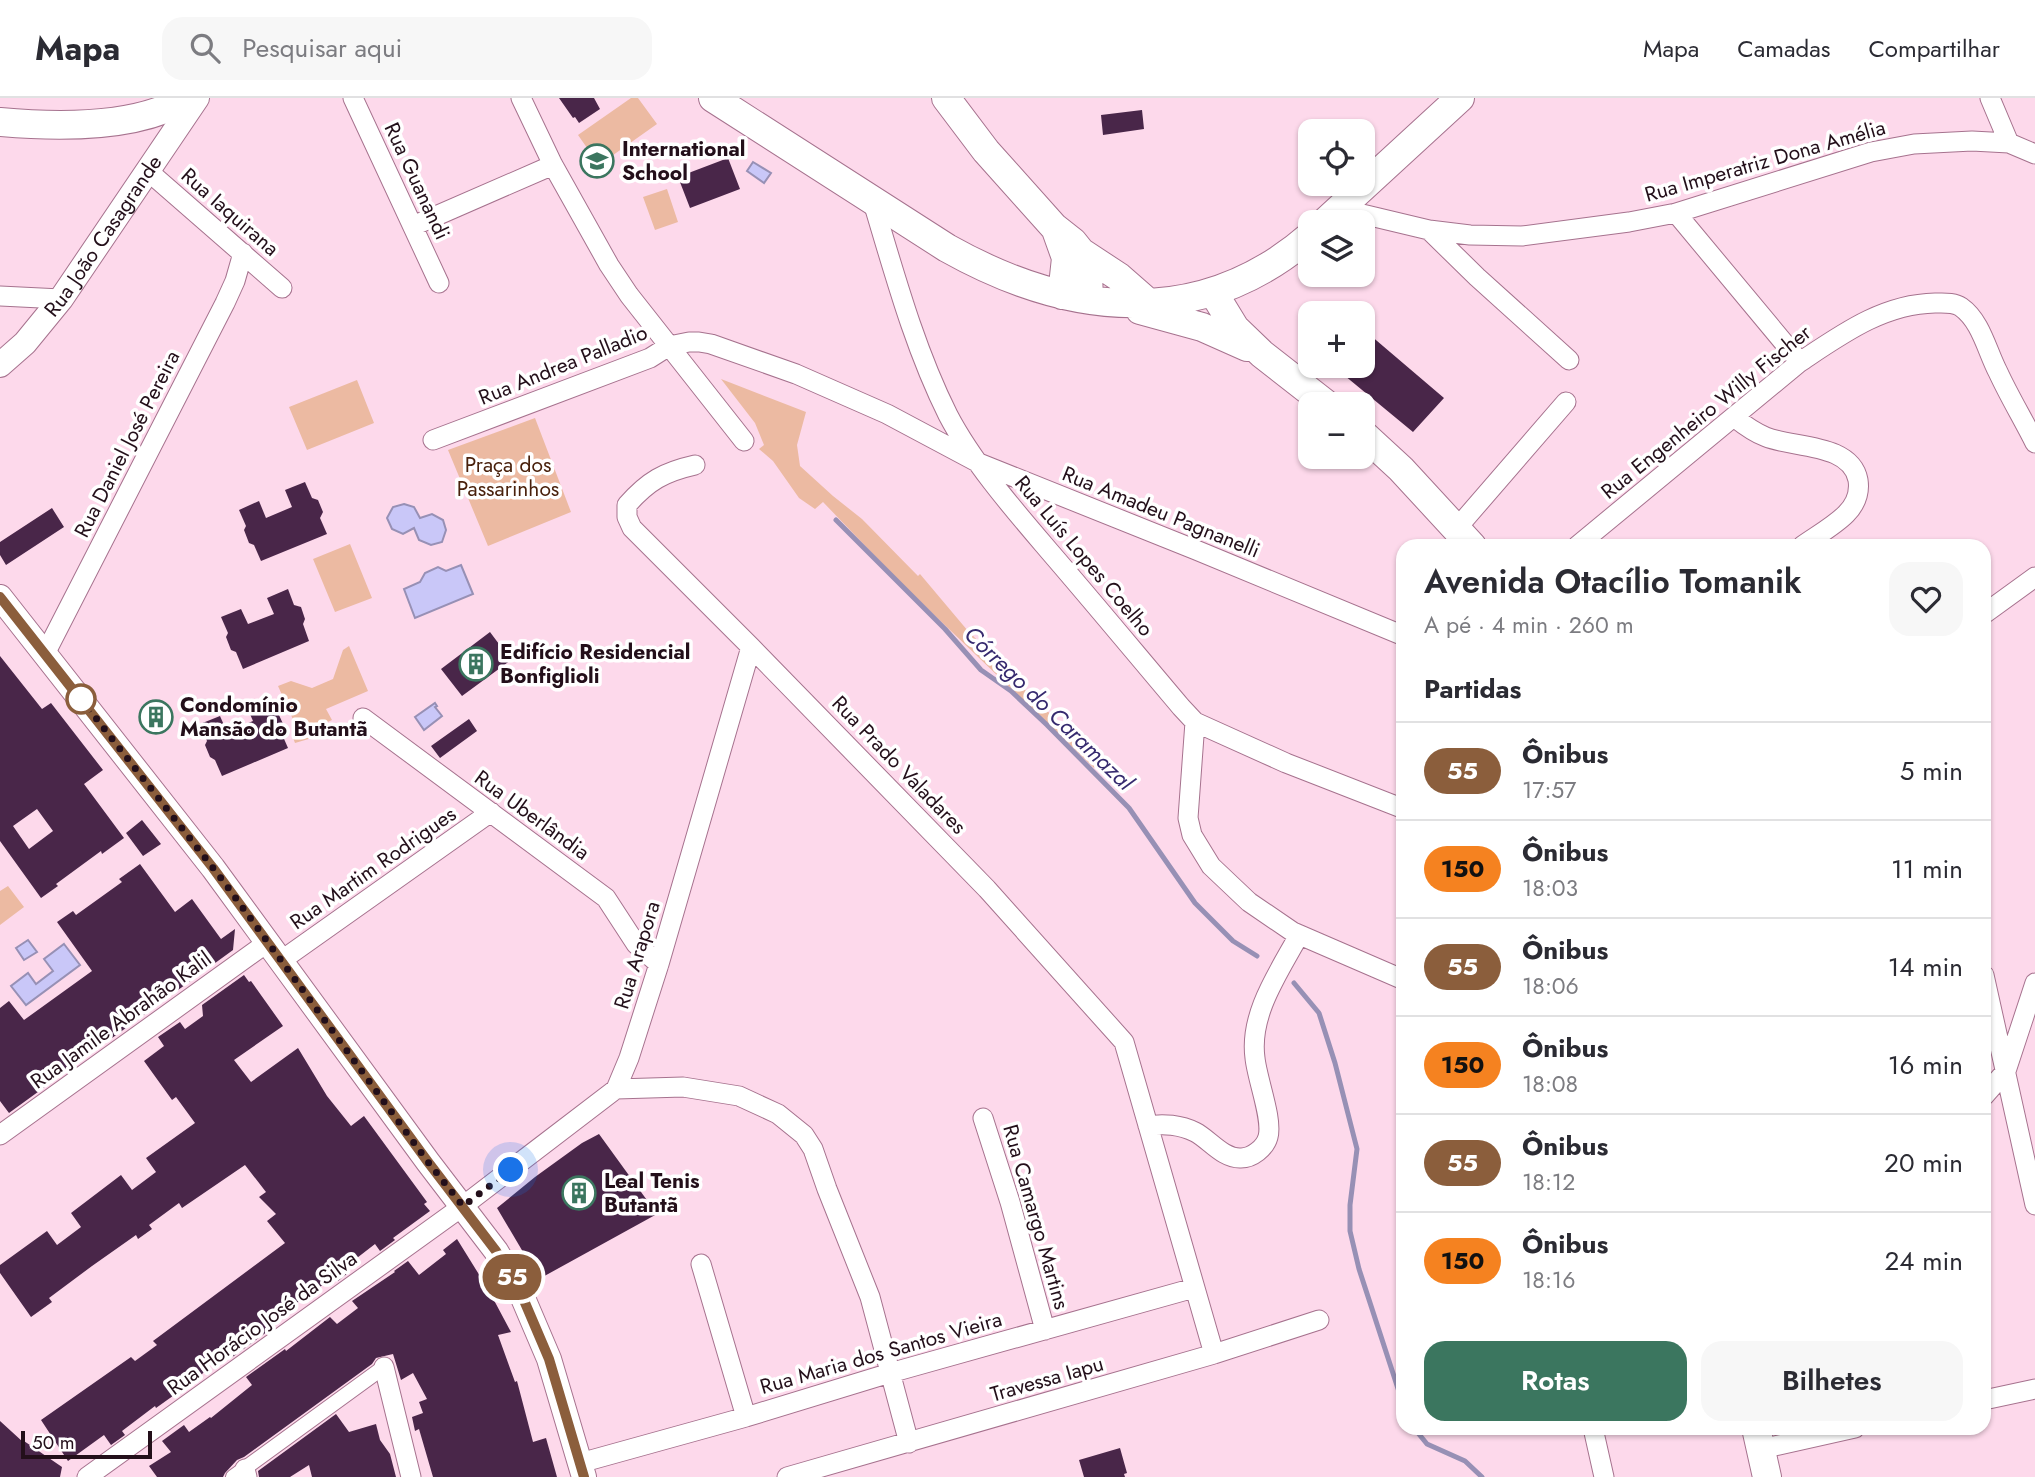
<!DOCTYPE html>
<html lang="pt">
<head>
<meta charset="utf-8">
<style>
	:root { --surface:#fff; --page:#f7f7f7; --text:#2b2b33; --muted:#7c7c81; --line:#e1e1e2; --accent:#3b765f }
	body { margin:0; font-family:Jost,sans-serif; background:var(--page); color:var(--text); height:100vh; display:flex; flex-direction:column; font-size:26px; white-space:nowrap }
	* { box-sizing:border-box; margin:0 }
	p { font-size:23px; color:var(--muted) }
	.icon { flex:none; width:38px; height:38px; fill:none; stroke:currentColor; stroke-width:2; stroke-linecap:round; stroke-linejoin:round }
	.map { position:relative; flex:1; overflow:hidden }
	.drawer { position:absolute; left:1396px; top:441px; width:595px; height:896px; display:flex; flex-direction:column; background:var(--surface); border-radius:21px; box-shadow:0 2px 5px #0004 }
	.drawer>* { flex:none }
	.badge { padding:0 14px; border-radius:23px; font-size:24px; line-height:46px }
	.tools { position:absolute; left:1298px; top:21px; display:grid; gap:14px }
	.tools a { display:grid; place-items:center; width:77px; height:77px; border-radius:14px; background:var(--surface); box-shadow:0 2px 5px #0004; font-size:35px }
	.scale { position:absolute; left:21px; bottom:18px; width:131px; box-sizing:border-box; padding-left:7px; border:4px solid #230f1a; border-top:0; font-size:19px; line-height:24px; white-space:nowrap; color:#230f1a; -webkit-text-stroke:5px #fff; paint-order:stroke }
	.you { position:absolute; width:35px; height:35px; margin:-18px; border:5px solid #fff; border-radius:50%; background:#1a73e8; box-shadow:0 0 0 10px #1a73e833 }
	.map>.badge { position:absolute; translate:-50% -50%; box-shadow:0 0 0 4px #fff }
	h2 { padding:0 28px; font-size:26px; line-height:63px }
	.round { display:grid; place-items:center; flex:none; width:74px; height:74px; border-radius:21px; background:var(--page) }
	.overview { display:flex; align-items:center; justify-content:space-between; height:119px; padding:0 28px }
	h1 { font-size:33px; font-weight:600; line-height:52px }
	.cta { display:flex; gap:14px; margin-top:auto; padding:14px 28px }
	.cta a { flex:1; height:80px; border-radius:21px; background:var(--accent); color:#fff; font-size:28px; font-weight:600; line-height:80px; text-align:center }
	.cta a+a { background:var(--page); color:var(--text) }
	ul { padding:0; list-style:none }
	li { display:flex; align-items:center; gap:21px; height:98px; padding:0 28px; border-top:2px solid var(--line) }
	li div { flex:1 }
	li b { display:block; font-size:26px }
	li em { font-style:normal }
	li .badge { min-width:77px; font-weight:700; text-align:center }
	header { display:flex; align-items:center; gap:42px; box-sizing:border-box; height:98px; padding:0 35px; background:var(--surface); border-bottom:2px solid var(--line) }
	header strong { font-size:33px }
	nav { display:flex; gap:38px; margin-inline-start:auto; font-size:24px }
	.search { width:490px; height:63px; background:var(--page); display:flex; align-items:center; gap:18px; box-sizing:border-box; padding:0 24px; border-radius:21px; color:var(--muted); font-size:26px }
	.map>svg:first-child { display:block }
	.green { fill:#ecbaa2 }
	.water { fill:#c9c7f8; stroke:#9790b5; stroke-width:2 }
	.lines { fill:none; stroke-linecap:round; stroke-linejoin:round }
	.stream { stroke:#9790b5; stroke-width:5 }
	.building { fill:#492649; fill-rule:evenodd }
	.pedestrian-casing { stroke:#a6728e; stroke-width:16 }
	.minor-casing { stroke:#a6728e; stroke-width:21 }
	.tertiary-casing { stroke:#a6728e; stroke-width:26 }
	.secondary-casing { stroke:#a6728e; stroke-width:30 }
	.pedestrian { stroke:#fff; stroke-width:14 }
	.minor { stroke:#fff; stroke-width:19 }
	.tertiary { stroke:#fff; stroke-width:24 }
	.secondary { stroke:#fff; stroke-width:28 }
	.line-casing { stroke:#fff; stroke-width:16 }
	.line { stroke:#8b5e3c; stroke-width:10 }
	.walk { stroke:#230f1a; stroke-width:7; stroke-dasharray:0 12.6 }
	.stop-dot { fill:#fff; stroke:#8b5e3c; stroke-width:3.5 }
	.labels { text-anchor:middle; stroke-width:7; stroke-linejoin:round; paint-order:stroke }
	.poi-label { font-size:21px; font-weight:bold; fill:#230f1a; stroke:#fff; text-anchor:start }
	.street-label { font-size:21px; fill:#230f1a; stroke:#fff }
	.park-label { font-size:21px; fill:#49210c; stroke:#fff }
	.water-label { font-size:23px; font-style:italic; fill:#362a6f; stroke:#fff }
</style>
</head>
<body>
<header>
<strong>Mapa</strong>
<div class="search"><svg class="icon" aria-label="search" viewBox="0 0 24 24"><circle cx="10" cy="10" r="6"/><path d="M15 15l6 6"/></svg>Pesquisar aqui</div>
<nav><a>Mapa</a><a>Camadas</a><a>Compartilhar</a></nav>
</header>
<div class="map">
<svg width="2035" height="1379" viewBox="0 0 2035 1379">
	<rect width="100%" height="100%" fill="#fdd9eb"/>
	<path class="green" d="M631,0H638L657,26L599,67L578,37Z
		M667,91L678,124L655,132L643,99Z
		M721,281L806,314L797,347L800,368L833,398L862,421L918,478L920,476L968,533L1024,588L1023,590C1049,616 1078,640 1106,665L1105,666L1102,663L1094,670L903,487L823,404L815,411L799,400L773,363L759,351L764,347L755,325Z
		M357,282L374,325L307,352L289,309Z
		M535,320L571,414L488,448L448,352Z
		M350,446L372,500L335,514L313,461Z
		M349,548L368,593L326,611L332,622L309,633L312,640L295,645L292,637L296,628L278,588L291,583L312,590L333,581L343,552Z
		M8,788L24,809L0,827V793Z"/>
	<path class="water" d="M753,64L771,75L764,85L747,73Z
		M404,406L414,409L420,420L432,416L443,422L446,432L442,444L431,447L419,442L414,430L403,436L392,431L387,420L393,409Z
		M461,467L473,496L415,520L404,491L420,484L425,475L438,469L446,473Z
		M435,605L437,608L435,609L442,618L424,632L415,619Z
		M28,842L37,854L24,862L16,850Z
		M64,846L80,867L26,907L11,888L28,875L36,886L53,873L44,861Z"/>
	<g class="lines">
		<path class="stream" d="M836,422L945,531L981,572L1011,593L1047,627L1129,710L1195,805L1233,843L1257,858
			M1294,885L1319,915L1335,965L1357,1051L1350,1107V1133L1359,1171L1404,1309
			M1414,1330L1427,1346L1465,1363L1482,1379"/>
	</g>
	<path class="building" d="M559,0H594L600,11L579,25L575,19L573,20Z
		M1142,12L1144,31L1103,37L1101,17Z
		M728,60L740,91L690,110L678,79Z
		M1363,231L1444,300L1413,334L1333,268H1363Z
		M305,384L312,400L318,402L323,414L320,420L327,436L261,463L254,447L249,445L244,432L246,428L239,412L259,403L266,420L292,409L285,392Z
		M52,410L64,429L6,467L0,457V444Z
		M288,491L294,507L301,509L305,521L303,526L309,543L243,571L236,554L231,552L226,539L228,535L221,519L241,511L248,526L274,516L267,500Z
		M490,534L511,562L462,598L441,571Z
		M0,558L42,611L51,605L103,672L84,686L124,740L102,756L101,753L56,786L58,788L41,800L0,743ZM37,711L53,733L29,751L13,728Z
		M266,599L273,615L279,617L284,628L281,634L288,650L222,678L215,662L210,659L205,647L207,643L200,626L220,618L227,634L253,623L246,607Z
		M151,602L172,625L160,636L140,612Z
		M469,621L477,633L440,660L431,648Z
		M142,722L161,746L143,758L126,735Z
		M140,766L175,814L192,801L221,841L235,831L233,852L9,1015L0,1003V910L9,903L24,922L92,873L57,824L73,813L76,817L122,784L119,781Z
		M244,877L249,884L251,883L283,928L234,962L251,984L298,950L327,998L351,1028L364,1018L427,1104L424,1106L430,1113L393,1140L395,1142L380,1153L375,1146L344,1170L348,1175L338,1183L334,1179L270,1224L271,1226L268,1227L271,1231L231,1260L226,1253L201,1271L204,1274L198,1280L156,1310L155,1308L122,1333L125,1337L111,1347L104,1337L68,1363L41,1322L131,1259L135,1263L157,1247L153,1243L285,1145L267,1123L276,1116L259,1099L266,1094L245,1067L182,1110L179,1105L149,1127L152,1131L138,1141L136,1137L92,1168L49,1200L52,1204L31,1219L0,1175V1167L47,1133L57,1147L81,1129L71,1115L121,1077L132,1092L156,1074L146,1060L195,1025L176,999L172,1002L144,963L164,948L158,939L180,924L185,931L203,918L202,907Z
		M599,1036L657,1116L539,1181L497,1110L535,1079L582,1045Z
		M457,1141L488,1191L511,1234L498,1237L515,1284L517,1283L533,1344L546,1340L557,1379H433L419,1331L415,1333L412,1319L423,1315L419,1304L427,1301L413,1275L401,1282L393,1256L376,1260L372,1266L244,1359L237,1362L225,1375L223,1379H157L149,1368L171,1354L162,1343L184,1327L189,1334L210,1319L211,1320L252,1287L246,1279L285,1251L286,1253L330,1219L337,1226L358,1210L352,1203L395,1174L394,1173L408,1163L419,1177L446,1156L443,1152Z
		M336,1316L349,1334L376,1326L380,1342L390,1356L396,1379H312L309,1367L290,1379H259L258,1373Z
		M0,1323L23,1344L24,1343L62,1369L60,1379H0Z
		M1120,1350L1127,1375L1124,1376L1125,1379H1084L1079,1362Z"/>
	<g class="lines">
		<defs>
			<path id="pedestrian" d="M233,1379L384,1269"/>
			<path id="minor" d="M353,0L439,185
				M521,0L553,67L609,167L629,197L744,343
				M1990,0L2009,45
				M148,73L282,190
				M872,101C894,174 914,249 948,317C973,365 1015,413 1050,454C1094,505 1137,557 1181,609L1195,624L1286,665L1404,711
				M1341,111L1429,132L1470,137L1522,138L1629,124L1676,115L1871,54L1914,46L1972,43L2009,45L2035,56
				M1676,115L1800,264
				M413,128L553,67
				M1429,132L1477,179L1569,262
				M0,198L61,201
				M1734,319C1744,327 1753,334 1766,339C1793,350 1851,345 1858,382C1860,395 1855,407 1846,416C1834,428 1816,438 1802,448
				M433,342L650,260L669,248L689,244H699L711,246L796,276L887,316L979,365L1196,452L1404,538
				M695,367C664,374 648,383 627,407V419L632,430L751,549L987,791L1124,944L1214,1256
				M1457,430L1566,304
				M1577,448L1800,264C1842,236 1883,206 1935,205C1944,205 1954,204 1961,209C1981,223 1987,253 1998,274C2009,298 2023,321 2035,345
				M1984,516L2035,479
				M45,556L225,205L235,183L243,155
				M363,620L606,800L636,846L659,866
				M1195,624L1188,720L1192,737L1211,768L1249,804L1293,834L1404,882
				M282,862L491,714
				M1984,877L2035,1107
				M616,991L683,989L739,998L778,1016L804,1037L813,1051L827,1091L870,1199L909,1345
				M1984,998L2006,973L2035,885
				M983,1020L1010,1104L1045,1232
				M1148,1028C1163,1025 1181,1027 1195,1034C1209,1041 1223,1061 1241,1060C1252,1060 1265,1050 1268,1039C1273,1021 1257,981 1255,960C1249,916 1279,874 1299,837
				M0,1037L268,844
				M701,1166L746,1319
				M384,1269L411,1379
				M1984,1302L2035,1291
				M1593,1330L1604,1379
				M1761,1351L1855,1330
				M580,1365L746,1319L890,1275L1194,1190
				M245,1371L247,1379
				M87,1379L463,1108L616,991L629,960L659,866L751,549
				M787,1379L1214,1256L1319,1222"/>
			<g id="tertiary">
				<path id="s1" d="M0,267L25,245L61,201L197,0"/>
				<path d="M0,499L213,770L428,1064L496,1153L520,1193L549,1261L584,1379"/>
			</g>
			<path id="secondary" d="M713,0L947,150C1068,218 1200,234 1311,137
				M946,0L986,53L1054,129L1073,144L1081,154L1087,165L1088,176L1089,201
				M0,24C56,29 138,31 187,0
				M1325,124L1460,0
				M1056,132L1066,160L1062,197
				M1081,154L1119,179L1151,207
				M1213,194L1235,230L1262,256L1326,306
				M1140,212L1202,229L1247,249
				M1363,336L1401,371L1472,448
				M1756,1330L1767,1379"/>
		</defs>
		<use href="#pedestrian" class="pedestrian-casing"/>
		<use href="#minor" class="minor-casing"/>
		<use href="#tertiary" class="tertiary-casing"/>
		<use href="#secondary" class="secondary-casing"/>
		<use href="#pedestrian" class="pedestrian"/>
		<use href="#minor" class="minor"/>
		<use href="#tertiary" class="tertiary"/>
		<use href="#secondary" class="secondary"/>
	</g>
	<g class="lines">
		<defs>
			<path id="line" d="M0,499L213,770L428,1064L496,1153L520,1193L549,1261L584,1379"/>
		</defs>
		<use href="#line" class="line-casing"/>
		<use href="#line" class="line"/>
		<path class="walk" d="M81,601L224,784L428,1064L463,1108L511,1072"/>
	</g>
	<defs>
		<symbol id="school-ring" viewBox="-11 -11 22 22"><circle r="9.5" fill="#fff" stroke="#3b765f" stroke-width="1.5"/><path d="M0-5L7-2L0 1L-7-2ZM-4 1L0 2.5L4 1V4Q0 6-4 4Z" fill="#3b765f"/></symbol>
		<symbol id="building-ring" viewBox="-11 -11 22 22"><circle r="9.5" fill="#fff" stroke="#3b765f" stroke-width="1.5"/><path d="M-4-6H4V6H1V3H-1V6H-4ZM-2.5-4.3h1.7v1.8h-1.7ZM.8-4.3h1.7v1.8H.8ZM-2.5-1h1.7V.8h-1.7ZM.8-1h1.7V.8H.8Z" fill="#3b765f"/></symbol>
	</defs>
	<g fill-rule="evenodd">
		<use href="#school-ring" x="578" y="44" width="38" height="38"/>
		<use href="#building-ring" x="457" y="547" width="38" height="38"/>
		<use href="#building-ring" x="137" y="600" width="38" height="38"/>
		<use href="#building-ring" x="560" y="1076" width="38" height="38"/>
	</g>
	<circle class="stop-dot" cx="81" cy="601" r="14"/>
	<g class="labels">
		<g class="poi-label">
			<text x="622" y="58">International<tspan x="622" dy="24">School</tspan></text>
			<text x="500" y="561">Edifício Residencial<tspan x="500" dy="24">Bonfiglioli</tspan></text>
			<text x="180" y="614">Condomínio<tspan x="180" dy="24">Mansão do Butantã</tspan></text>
			<text x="604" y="1090">Leal Tenis<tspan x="604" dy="24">Butantã</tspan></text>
		</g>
		<g class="street-label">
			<text transform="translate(1765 63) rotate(-16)" y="7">Rua Imperatriz Dona Amélia</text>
			<text transform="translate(417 83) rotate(65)" y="7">Rua Guanandi</text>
			<text transform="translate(230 114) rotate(41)" y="7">Rua Iaquirana</text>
			<text dy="7" stroke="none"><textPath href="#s1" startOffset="166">Rua João Casagrande</textPath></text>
			<text transform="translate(563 267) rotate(-22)" y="7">Rua Andrea Palladio</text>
			<text transform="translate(1706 314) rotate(-39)" y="7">Rua Engenheiro Willy Fischer</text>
			<text transform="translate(127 346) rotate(-63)" y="7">Rua Daniel José Pereira</text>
			<text transform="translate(1161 414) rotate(22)" y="7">Rua Amadeu Pagnanelli</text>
			<text transform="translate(1084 458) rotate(50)" y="7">Rua Luís Lopes Coelho</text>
			<text transform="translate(899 667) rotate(46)" y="7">Rua Prado Valadares</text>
			<text transform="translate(532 717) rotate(36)" y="7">Rua Uberlândia</text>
			<text transform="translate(373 770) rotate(-35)" y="7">Rua Martim Rodrigues</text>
			<text transform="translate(637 857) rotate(-73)" y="7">Rua Arapora</text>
			<text transform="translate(121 922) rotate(-36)" y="7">Rua Jamile Abrahão Kalil</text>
			<text transform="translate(1036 1119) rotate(74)" y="7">Rua Camargo Martins</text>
			<text transform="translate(262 1225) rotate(-36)" y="7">Rua Horácio José da Silva</text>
			<text transform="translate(881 1255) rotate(-16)" y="7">Rua Maria dos Santos Vieira</text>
			<text transform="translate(1047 1281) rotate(-16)" y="7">Travessa Iapu</text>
		</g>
		<g class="park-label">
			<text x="508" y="374">Praça dos<tspan x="508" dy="24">Passarinhos</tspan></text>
		</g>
		<g class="water-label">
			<text transform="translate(1049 610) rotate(44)" y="8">Córrego do Caramazal</text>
		</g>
	</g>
</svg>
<div class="tools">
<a><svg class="icon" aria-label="locate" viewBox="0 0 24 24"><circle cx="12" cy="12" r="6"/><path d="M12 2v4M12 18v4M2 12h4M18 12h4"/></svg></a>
<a><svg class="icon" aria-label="layers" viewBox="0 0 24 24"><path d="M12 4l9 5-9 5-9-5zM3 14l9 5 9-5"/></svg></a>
<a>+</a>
<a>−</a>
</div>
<div class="scale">50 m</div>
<div class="you" style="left:511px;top:1072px"></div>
<b class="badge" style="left:512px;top:1179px;background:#8b5e3c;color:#fff">55</b>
<section class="drawer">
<div class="overview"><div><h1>Avenida Otacílio Tomanik</h1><p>A pé · 4 min · 260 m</p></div><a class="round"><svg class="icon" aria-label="heart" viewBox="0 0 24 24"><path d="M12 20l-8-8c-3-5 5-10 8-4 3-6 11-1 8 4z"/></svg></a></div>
<h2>Partidas</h2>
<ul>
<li><span class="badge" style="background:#8b5e3c;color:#fff">55</span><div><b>Ônibus</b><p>17:57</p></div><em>5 min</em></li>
<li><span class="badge" style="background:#f58220;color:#111">150</span><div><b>Ônibus</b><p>18:03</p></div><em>11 min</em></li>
<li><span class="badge" style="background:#8b5e3c;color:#fff">55</span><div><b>Ônibus</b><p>18:06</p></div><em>14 min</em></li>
<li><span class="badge" style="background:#f58220;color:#111">150</span><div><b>Ônibus</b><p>18:08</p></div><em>16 min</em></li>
<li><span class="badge" style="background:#8b5e3c;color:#fff">55</span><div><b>Ônibus</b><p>18:12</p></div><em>20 min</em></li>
<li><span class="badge" style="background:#f58220;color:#111">150</span><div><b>Ônibus</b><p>18:16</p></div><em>24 min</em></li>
</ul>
<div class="cta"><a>Rotas</a><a>Bilhetes</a></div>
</section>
</div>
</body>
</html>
